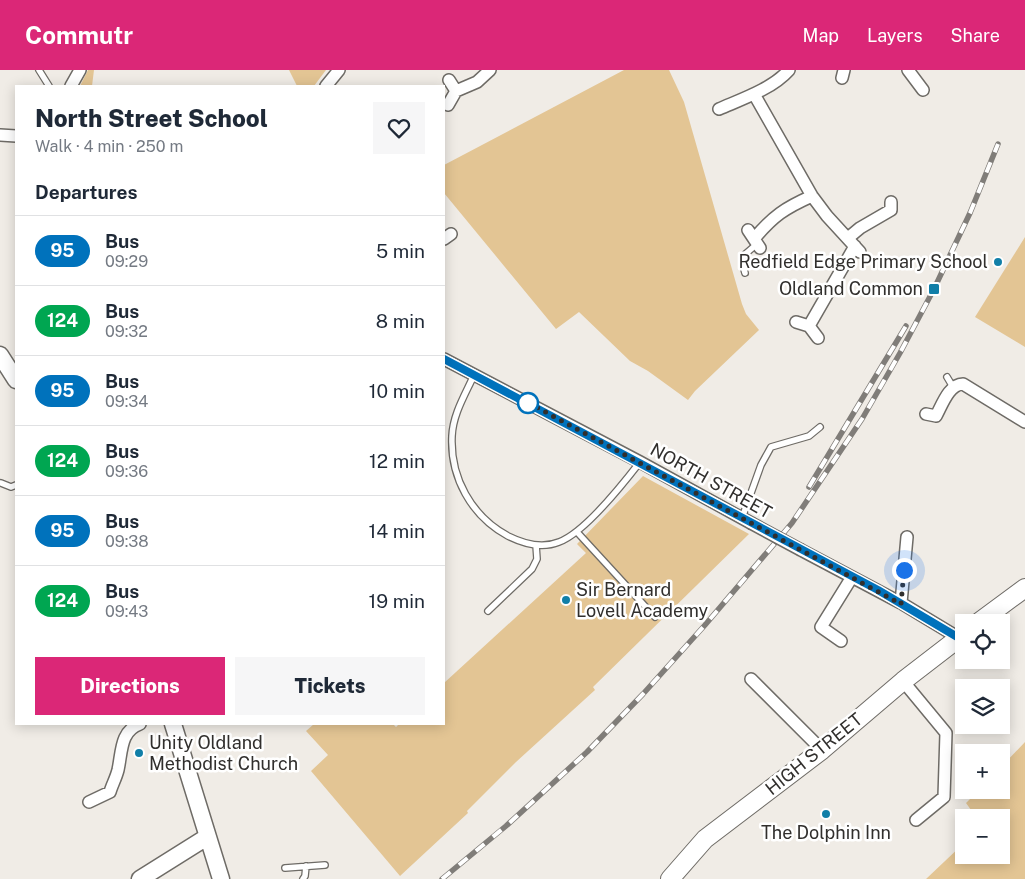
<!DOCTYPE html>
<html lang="en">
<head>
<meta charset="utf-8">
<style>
	:root { --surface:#fff; --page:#f6f6f7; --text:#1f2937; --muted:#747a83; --line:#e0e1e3; --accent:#db2777 }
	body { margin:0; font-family:"Public Sans",sans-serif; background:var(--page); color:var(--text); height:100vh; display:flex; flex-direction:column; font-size:19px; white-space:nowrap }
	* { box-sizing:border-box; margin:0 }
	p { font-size:16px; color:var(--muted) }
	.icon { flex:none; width:28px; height:28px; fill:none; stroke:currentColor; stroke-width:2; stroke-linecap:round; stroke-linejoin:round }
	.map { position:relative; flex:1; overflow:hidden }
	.details { position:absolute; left:15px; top:15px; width:430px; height:640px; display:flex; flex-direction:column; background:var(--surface); border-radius:0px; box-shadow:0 2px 12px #0003 }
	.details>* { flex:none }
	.badge { padding:0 10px; border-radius:16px; font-size:18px; line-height:32px }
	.tools { position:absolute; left:955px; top:544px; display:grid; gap:10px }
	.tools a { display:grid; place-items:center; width:55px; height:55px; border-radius:0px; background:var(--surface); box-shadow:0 2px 12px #0003; font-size:25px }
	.you { position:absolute; width:25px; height:25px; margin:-12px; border:4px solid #fff; border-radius:50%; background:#1a73e8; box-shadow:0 0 0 8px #1a73e833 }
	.map>.badge { position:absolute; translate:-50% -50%; box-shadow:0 0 0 2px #fff }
	h2 { padding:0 20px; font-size:19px; line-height:45px }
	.round { display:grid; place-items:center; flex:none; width:52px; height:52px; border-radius:0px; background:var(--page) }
	.summary { display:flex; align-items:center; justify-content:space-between; height:85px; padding:0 20px }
	h1 { font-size:24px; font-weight:800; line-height:38px }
	.cta { display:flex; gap:10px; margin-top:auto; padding:10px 20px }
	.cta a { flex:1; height:58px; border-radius:0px; background:var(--accent); color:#fff; font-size:20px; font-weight:800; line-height:58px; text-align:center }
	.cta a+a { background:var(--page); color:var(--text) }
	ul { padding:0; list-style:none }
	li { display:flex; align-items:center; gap:15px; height:70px; padding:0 20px; border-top:1px solid var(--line) }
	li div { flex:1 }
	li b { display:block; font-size:19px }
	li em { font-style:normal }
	li .badge { min-width:55px; font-weight:700; text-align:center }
	header { display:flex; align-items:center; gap:30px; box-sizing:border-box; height:70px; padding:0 25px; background:var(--accent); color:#fff }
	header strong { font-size:24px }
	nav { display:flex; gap:28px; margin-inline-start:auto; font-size:18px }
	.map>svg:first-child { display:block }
	.green { fill:#e3c594 }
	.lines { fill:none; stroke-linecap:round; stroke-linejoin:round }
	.lane-casing { stroke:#6e6b66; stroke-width:8 }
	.street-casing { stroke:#6e6b66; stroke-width:14 }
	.secondary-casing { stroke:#6e6b66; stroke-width:19 }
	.primary-casing { stroke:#6e6b66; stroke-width:20 }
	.lane { stroke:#fff; stroke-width:5.5 }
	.street { stroke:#fff; stroke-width:11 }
	.secondary { stroke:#fff; stroke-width:16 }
	.primary { stroke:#fff; stroke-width:18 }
	.rail-casing { stroke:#807d79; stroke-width:5.5 }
	.rail { stroke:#fff; stroke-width:4; stroke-dasharray:11; stroke-linecap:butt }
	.street-bridge-casing { stroke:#6e6b66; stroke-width:14; stroke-linecap:butt }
	.street-bridge { stroke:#fff; stroke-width:11 }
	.line-casing { stroke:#fff; stroke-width:11 }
	.line { stroke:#0072bc; stroke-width:8 }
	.walk { stroke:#312f2d; stroke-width:5; stroke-dasharray:0 9 }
	.poi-dot { fill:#117fa8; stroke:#fff; stroke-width:2 }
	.stop-dot { fill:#fff; stroke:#0072bc; stroke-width:2.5 }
	.labels { text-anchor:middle; stroke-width:5; stroke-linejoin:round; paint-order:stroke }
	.poi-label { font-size:18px; fill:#312f2d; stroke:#fff; text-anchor:end }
	.street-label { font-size:18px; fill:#312f2d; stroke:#fff }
</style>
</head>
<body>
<header>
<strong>Commutr</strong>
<nav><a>Map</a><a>Layers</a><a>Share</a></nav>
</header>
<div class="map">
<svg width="1025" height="809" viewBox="0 0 1025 809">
	<rect width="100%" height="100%" fill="#f0ece6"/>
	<path class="green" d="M88,0H94L92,16H80Z
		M289,0H326L314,16H297Z
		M624,0H669L684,32L742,234L746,244L759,260L695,321L688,330L648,301L630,291L579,242L556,259L444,123V95Z
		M1025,167V277L975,247Z
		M643,406L749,464L593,617L595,620L516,692L467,741L468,743L400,806L311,701L328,685L306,661L314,654H393L396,657L399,654H444V613L586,483L577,474Z
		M1025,672V809H926L964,773V785H1001V748L976,747L966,733L979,720H1001V697Z"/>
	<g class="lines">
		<defs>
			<path id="lane" d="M39,0L49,16
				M745,203L742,192L743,186L757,174
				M474,305C465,325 453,344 452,366C450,407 471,446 508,466C524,474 542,479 559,472C584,463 623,414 640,392
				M947,307L953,317
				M1,413L11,417L16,415
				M742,448L761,395L771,377L809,366L820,357
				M577,462L655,547
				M488,541L532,499L537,489L536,475
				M285,798L325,795
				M303,809L305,806L306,796"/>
			<path id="street" d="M908,0L923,20
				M842,8L844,0
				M71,16L80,0
				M326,16L339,0
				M456,21L477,12L490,0
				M754,24L812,126L827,146L860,182
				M448,35L456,21L449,10
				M719,39C742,29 772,19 789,0
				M0,65L16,66
				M748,160L760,178
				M848,168L860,158L891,140V132
				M444,169L451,164
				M754,169C773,146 785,138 812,126
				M796,252L809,256L818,268
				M809,256L855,176
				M444,289L640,392L751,453
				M926,344L936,346C942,335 949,314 963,314L1025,352
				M801,480L901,533L959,568
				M901,533L907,467
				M841,571L821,557L852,507
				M751,609L822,680
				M903,611L946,663L944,727L916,750
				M89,732L110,722C112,715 116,708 118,700C122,682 120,661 140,654"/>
			<path id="secondary" d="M0,285L16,310
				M173,654L221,809
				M140,809L207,767"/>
			<path id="primary" d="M979,552L1025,518
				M670,809L705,769L822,680L903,611L964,564"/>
		</defs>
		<use href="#lane" class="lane-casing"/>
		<use href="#street" class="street-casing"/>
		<use href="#secondary" class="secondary-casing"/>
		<use href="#primary" class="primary-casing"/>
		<use href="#lane" class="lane"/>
		<use href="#street" class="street"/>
		<use href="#secondary" class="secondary"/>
		<use href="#primary" class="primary"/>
		<defs>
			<path id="rail" d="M809,417L906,256
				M442,809L506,756L587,682L643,624L705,555L792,453L862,349L900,283L934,219L970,143L998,74"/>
		</defs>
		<use href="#rail" class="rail-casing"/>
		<use href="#rail" class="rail"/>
		<defs>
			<path id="street-bridge" d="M751,453L801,480"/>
		</defs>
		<use href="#street-bridge" class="street-bridge-casing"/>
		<use href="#street-bridge" class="street-bridge"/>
	</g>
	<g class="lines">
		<defs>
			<path id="line" d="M444,289L878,520L959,568"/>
		</defs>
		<use href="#line" class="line-casing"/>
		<use href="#line" class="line"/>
		<path class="walk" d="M528,333L525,331L901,534L904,500"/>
	</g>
	<g class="poi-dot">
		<circle cx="998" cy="192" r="5"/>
		<rect x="928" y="213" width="12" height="12" rx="2.5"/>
		<circle cx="566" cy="530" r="5"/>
		<circle cx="139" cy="683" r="5"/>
		<circle cx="826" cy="744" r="5"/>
	</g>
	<circle class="stop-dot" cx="528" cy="333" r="10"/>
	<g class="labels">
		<g class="poi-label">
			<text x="988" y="198">Redfield Edge Primary School</text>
			<text x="923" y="225">Oldland Common</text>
			<text x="576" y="526" text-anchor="start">Sir Bernard<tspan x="576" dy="21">Lovell Academy</tspan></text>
			<text x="149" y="679" text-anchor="start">Unity Oldland<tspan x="149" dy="21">Methodist Church</tspan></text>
			<text x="826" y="769" text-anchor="middle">The Dolphin Inn</text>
		</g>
		<g class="street-label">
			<text transform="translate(711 411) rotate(29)" y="6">NORTH STREET</text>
			<text transform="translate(814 684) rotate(-39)" y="6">HIGH STREET</text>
		</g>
	</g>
</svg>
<div class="tools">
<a><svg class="icon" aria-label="locate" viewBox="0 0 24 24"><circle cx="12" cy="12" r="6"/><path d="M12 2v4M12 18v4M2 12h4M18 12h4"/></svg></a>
<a><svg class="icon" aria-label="layers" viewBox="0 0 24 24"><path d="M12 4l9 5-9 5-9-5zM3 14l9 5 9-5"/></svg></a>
<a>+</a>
<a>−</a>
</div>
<div class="you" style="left:904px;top:500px"></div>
<section class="details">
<div class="summary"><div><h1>North Street School</h1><p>Walk · 4 min · 250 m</p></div><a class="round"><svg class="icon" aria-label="heart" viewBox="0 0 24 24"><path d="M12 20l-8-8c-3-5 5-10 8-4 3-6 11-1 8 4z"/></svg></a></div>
<h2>Departures</h2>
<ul>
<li><span class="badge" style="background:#0072bc;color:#fff">95</span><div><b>Bus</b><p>09:29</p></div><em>5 min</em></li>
<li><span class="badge" style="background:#00a651;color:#fff">124</span><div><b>Bus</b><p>09:32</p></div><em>8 min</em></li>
<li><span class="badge" style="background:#0072bc;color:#fff">95</span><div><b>Bus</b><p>09:34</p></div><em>10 min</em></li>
<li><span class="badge" style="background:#00a651;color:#fff">124</span><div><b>Bus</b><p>09:36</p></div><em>12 min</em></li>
<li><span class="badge" style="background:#0072bc;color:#fff">95</span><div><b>Bus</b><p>09:38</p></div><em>14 min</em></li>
<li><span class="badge" style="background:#00a651;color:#fff">124</span><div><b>Bus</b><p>09:43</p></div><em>19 min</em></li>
</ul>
<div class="cta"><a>Directions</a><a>Tickets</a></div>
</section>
</div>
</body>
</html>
